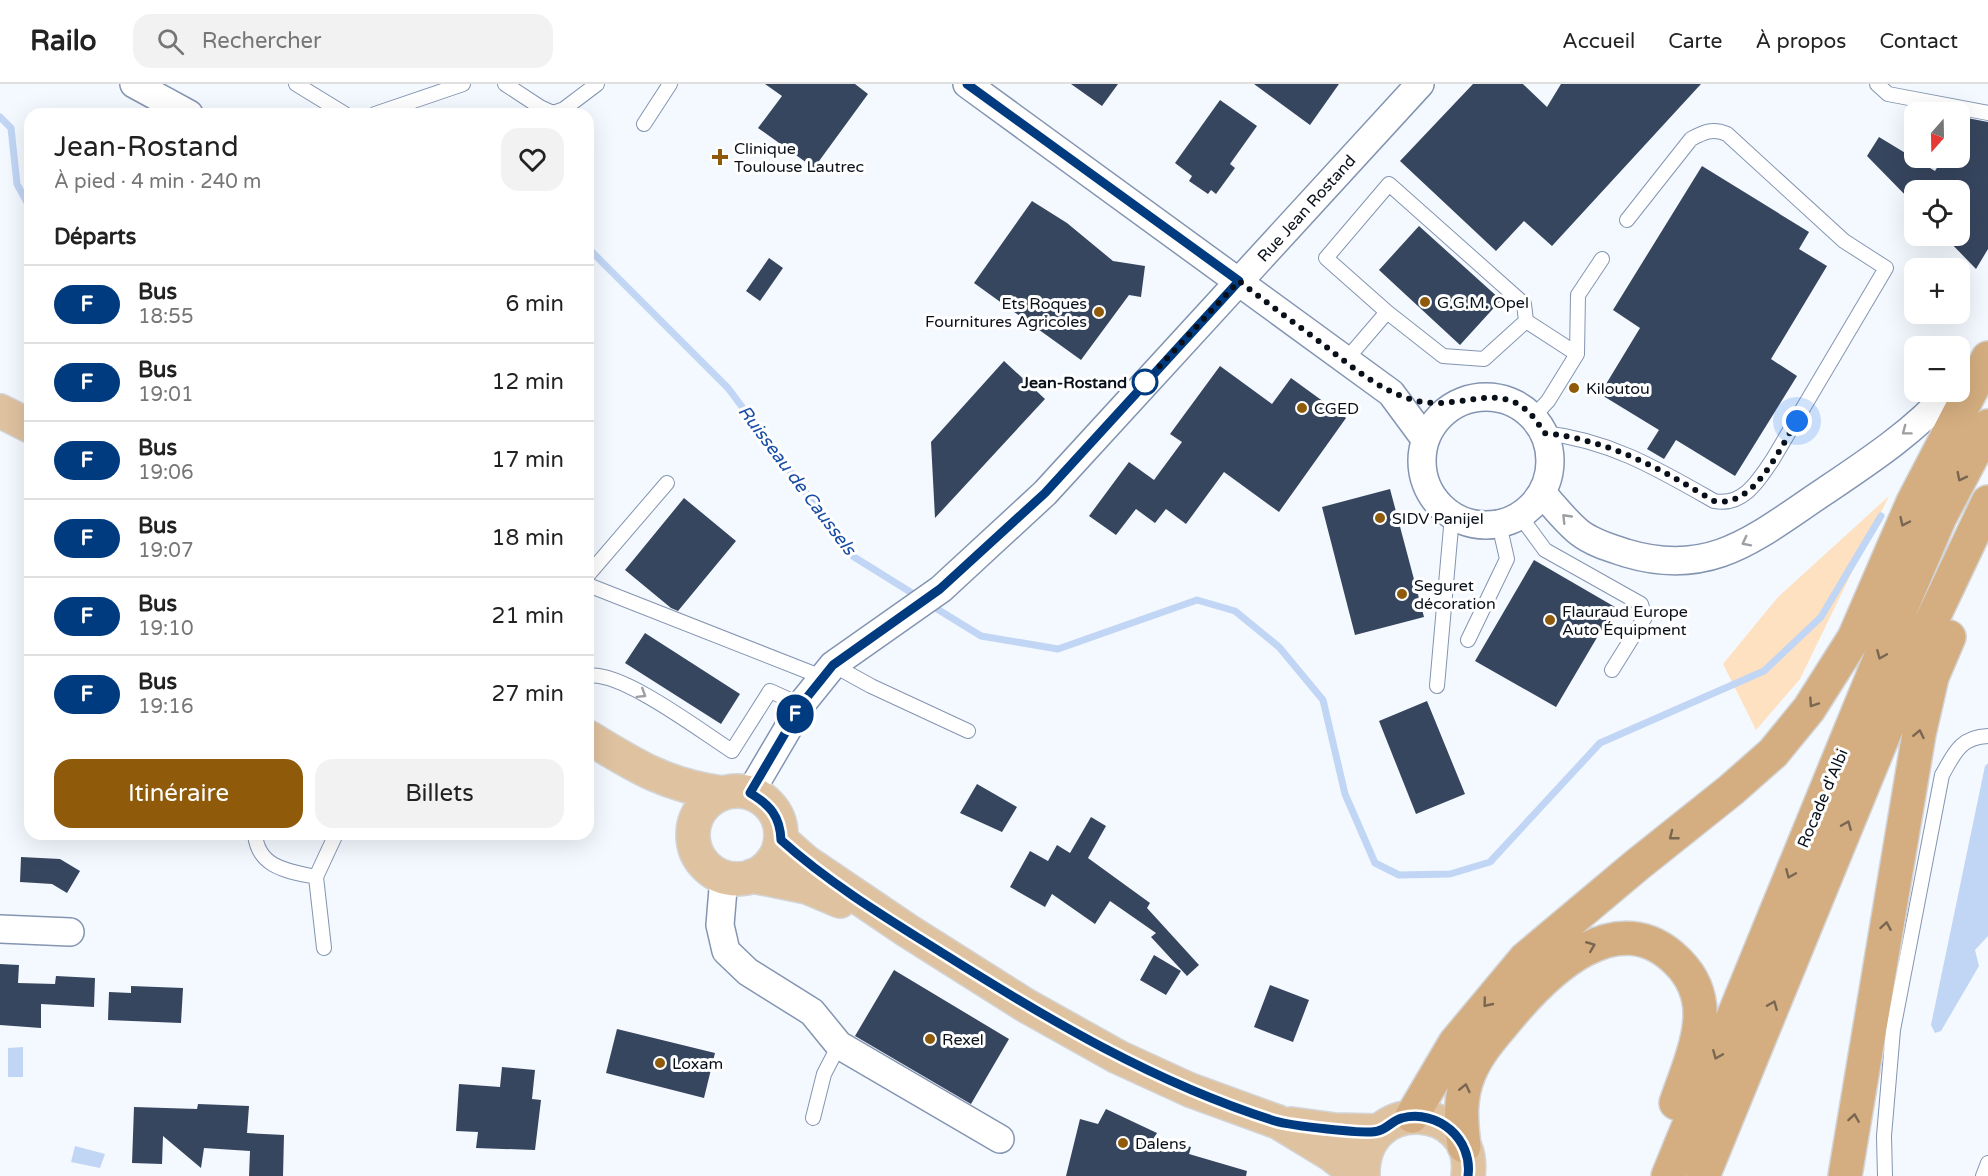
<!DOCTYPE html>
<html lang="fr">
<head>
<meta charset="utf-8">
<style>
	:root { --surface:#fff; --page:#f2f2f2; --text:#222; --muted:#767676; --line:#e0e0e0; --accent:#8f5b0a }
	body { margin:0; font-family:"Varela Round",sans-serif; background:var(--page); color:var(--text); height:100vh; display:flex; flex-direction:column; font-size:22px; white-space:nowrap }
	* { box-sizing:border-box; margin:0 }
	p { font-size:20px; color:var(--muted) }
	.icon { flex:none; width:33px; height:33px; fill:none; stroke:currentColor; stroke-width:2; stroke-linecap:round; stroke-linejoin:round }
	.map { position:relative; flex:1; overflow:hidden }
	.panel { position:absolute; left:24px; top:24px; width:570px; height:732px; display:flex; flex-direction:column; background:var(--surface); border-radius:18px; box-shadow:0 6px 24px #0002 }
	.panel>* { flex:none }
	.badge { padding:0 12px; border-radius:20px; font-size:21px; line-height:39px }
	.needle { width:39px; rotate:200deg }
	.controls { position:absolute; left:1904px; top:18px; display:grid; gap:12px }
	.controls a { display:grid; place-items:center; width:66px; height:66px; border-radius:12px; background:var(--surface); box-shadow:0 6px 24px #0002; font-size:30px }
	.you { position:absolute; width:30px; height:30px; margin:-15px; border:4px solid #fff; border-radius:50%; background:#1a73e8; box-shadow:0 0 0 9px #1a73e833 }
	.map>.badge { position:absolute; translate:-50% -50%; box-shadow:0 0 0 3px #fff }
	h2 { padding:0 30px; font-size:22px; line-height:54px }
	.round { display:grid; place-items:center; flex:none; width:63px; height:63px; border-radius:18px; background:var(--page) }
	.overview { display:flex; align-items:center; justify-content:space-between; height:102px; padding:0 30px }
	h1 { font-size:28px; font-weight:600; line-height:45px }
	.primary-button { display:flex; gap:12px; margin-top:auto; padding:12px 30px }
	.primary-button a { flex:1; height:69px; border-radius:18px; background:var(--accent); color:#fff; font-size:24px; font-weight:600; line-height:69px; text-align:center }
	.primary-button a+a { background:var(--page); color:var(--text) }
	ul { padding:0; list-style:none }
	li { display:flex; align-items:center; gap:18px; height:78px; padding:0 30px; border-top:2px solid var(--line) }
	li div { flex:1 }
	li b { display:block; font-size:22px }
	li em { font-style:normal }
	li .badge { min-width:66px; font-weight:700; text-align:center }
	header { display:flex; align-items:center; gap:36px; box-sizing:border-box; height:84px; padding:0 30px; background:var(--surface); border-bottom:2px solid var(--line) }
	header strong { font-size:28px }
	nav { display:flex; gap:33px; margin-inline-start:auto; font-size:21px }
	.search { width:420px; height:54px; background:var(--page); display:flex; align-items:center; gap:15px; box-sizing:border-box; padding:0 21px; border-radius:18px; color:var(--muted); font-size:22px }
	.map>svg:first-child { display:block }
	.green { fill:#fee1c0 }
	.water { fill:#c1d5f5 }
	.lines { fill:none; stroke-linecap:round; stroke-linejoin:round }
	.stream { stroke:#c1d5f5; stroke-width:7 }
	.building { fill:#37465f }
	.service-casing { stroke:#8495b2; stroke-width:16 }
	.minor-casing { stroke:#8495b2; stroke-width:30 }
	.primary-casing { stroke:#d3d4d6; stroke-width:36 }
	.trunk-casing { stroke:#d3d4d6; stroke-width:36 }
	.service { stroke:#fff; stroke-width:14 }
	.minor { stroke:#fff; stroke-width:27 }
	.primary { stroke:#dfc2a0; stroke-width:33 }
	.trunk { stroke:#d4ae80; stroke-width:33 }
	.oneway { stroke:#9d9fa3 }
	.oneway2 { stroke:#796752 }
	.line-casing { stroke:#fff; stroke-width:14 }
	.line { stroke:#003b80; stroke-width:9 }
	.walk { stroke:#0a101a; stroke-width:6; stroke-dasharray:0 10.8 }
	.poi-dot { fill:#8f5b0a; stroke:#fff; stroke-width:2 }
	.stop-dot { fill:#fff; stroke:#003b80; stroke-width:3 }
	.labels { text-anchor:middle; stroke-width:6; stroke-linejoin:round; paint-order:stroke }
	.poi-label { font-size:16px; fill:#0a101a; stroke:#fff; text-anchor:start }
	.street-label { font-size:16px; fill:#0a101a; stroke:#fff }
	.stop-label { font-size:16px; font-weight:bold; fill:#0a101a; stroke:#fff; text-anchor:end }
	.water-label { font-size:18px; font-style:italic; fill:#194da7; stroke:#fff }
</style>
</head>
<body>
<header>
<strong>Railo</strong>
<div class="search"><svg class="icon" aria-label="search" viewBox="0 0 24 24"><circle cx="10" cy="10" r="6"/><path d="M15 15l6 6"/></svg>Rechercher</div>
<nav><a>Accueil</a><a>Carte</a><a>À propos</a><a>Contact</a></nav>
</header>
<div class="map">
<svg width="1988" height="1092" viewBox="0 0 1988 1092">
	<rect width="100%" height="100%" fill="#f4f8ff"/>
	<path class="green" d="M1889,412L1800,595L1756,646L1723,580L1778,513Z"/>
	<path class="water" d="M1988,679V852L1975,866L1979,882L1941,947L1935,949L1931,941L1985,682Z
		M23,963V993H8V964Z
		M75,1062L105,1070L100,1084L71,1078Z"/>
	<g class="lines">
		<path class="stream" d="M0,33L11,44L17,100L30,124
			M588,164L728,304L854,473L920,514
			M929,520L981,552L1058,565L1197,516L1235,527L1279,563L1323,616L1345,710L1375,779L1399,791L1450,790L1490,778L1600,659L1764,587L1821,533L1881,432"/>
	</g>
	<path class="building" d="M765,0H855L868,10L814,84L758,44L782,12Z
		M1071,0H1118L1102,22Z
		M1254,0H1339L1310,41Z
		M1473,0H1523L1547,23L1561,0H1701L1552,162L1524,137L1496,167L1400,77Z
		M1220,16L1257,42L1230,80L1235,84L1216,110L1211,106L1208,110L1189,97L1192,92L1175,79Z
		M1967,34L1988,38V165L1976,185L1944,152H1959V106H1914V120L1867,72L1879,53L1935,87L1943,74H1959V48Z
		M1702,82L1809,148L1799,165L1827,182L1771,275L1797,292L1735,392L1676,356L1664,375L1647,365L1659,346L1600,310L1640,244L1613,226Z
		M1032,117L1067,139L1113,177L1145,182L1141,213L1129,211L1081,276L974,199Z
		M1419,142L1501,216L1460,261L1379,186Z
		M769,174L783,184L760,217L746,207Z
		M1004,277L1045,315L935,434L931,358Z
		M1220,282L1272,320L1291,294L1346,334L1279,428L1224,388L1186,440L1166,425L1155,439L1136,425L1116,451L1089,432L1129,378L1154,396L1182,358L1170,350Z
		M1390,405L1424,533L1355,551L1322,423Z
		M684,414L736,457L678,527L671,524L625,486Z
		M1534,476L1615,523L1556,623L1475,577Z
		M645,549L740,610L721,640L625,579Z
		M1427,617L1465,710L1416,730L1379,637Z
		M977,700L1017,723L1002,748L960,729Z
		M1091,733L1106,742L1088,774L1150,819L1147,824L1199,881L1187,892L1151,853L1156,849L1110,817L1095,840L1052,810L1045,823L1010,803L1030,767L1048,777L1057,761L1070,769Z
		M21,773L60,775L80,787L67,809L52,800L20,798Z
		M1154,871L1181,887L1166,911L1140,896Z
		M0,880L19,881L18,899L55,900L56,892L95,894L94,923L41,920V944L0,941Z
		M894,886L1009,955L971,1020L855,952Z
		M1270,901L1309,916L1293,958L1254,943Z
		M131,902L183,904L181,939L108,936L109,908L131,909Z
		M617,945L715,969L704,1014L606,989Z
		M502,983L535,986L532,1015L541,1016L535,1066L476,1064L478,1048L456,1047L459,1000L500,1003Z
		M198,1020L249,1022L247,1049L284,1051L283,1092H249L250,1067L204,1064L201,1084L163,1052L162,1080L132,1079L134,1023L197,1025Z
		M1106,1025L1157,1049L1154,1054L1191,1063L1189,1070L1247,1087L1246,1092H1066L1080,1035L1098,1040Z"/>
	<g class="lines">
		<defs>
			<path id="service" d="M296,0L345,30
				M505,0L540,23L553,29L564,25L597,0
				M1877,0L1888,10L1988,29
				M375,30L463,0
				M644,40L670,0
				M1526,237L1577,270
				M1345,277L1387,228L1326,174L1389,100L1524,220L1526,237L1484,275L1443,272L1387,228
				M1533,333L1548,317L1577,270L1578,211L1602,175
				M1544,349C1609,356 1658,385 1714,417C1743,423 1759,396 1773,375L1886,184L1844,157L1727,50C1712,44 1704,48 1691,55L1627,136
				M1520,432L1545,466L1641,520L1645,533L1612,586
				M588,491L667,399
				M588,501L822,593
				M1468,556L1507,475L1499,440
				M833,581L871,602L968,647
				M588,592C621,586 702,648 732,667L770,607L801,621
				M1437,602L1452,432
				M255,750C258,784 288,787 316,793
				M324,864L316,793L336,750
				M813,1034L824,990L839,961
				M1885,1092L1884,1052L1893,946L1942,691C1954,670 1960,653 1988,652
				M1983,1092L1988,1079"/>
			<path id="minor" d="M134,0L189,30
				M967,0L1391,309L1425,355
				M1422 377a64 64 0 1 1 128 0a64 64 0 1 1-128 0Z
				M1542,409C1554,422 1566,438 1580,449C1593,459 1611,464 1626,469C1712,495 1757,452 1825,407C1868,378 1915,347 1949,308
				M750,709L804,617L833,581L941,505L1045,409L1420,0
				M724,793L720,841L726,867L748,888L812,928L839,961L1000,1055
				M0,845L70,848"/>
			<path id="primary" d="M0,327L30,342
				M588,653C635,682 667,702 723,709
				M693 751a44 44 0 1 1 88 0a44 44 0 1 1-88 0Z
				M781,756L806,778L908,847L1025,921L1118,973L1190,1006L1278,1038L1332,1071L1359,1092
				M752,792L807,803L840,817
				M1291,1040L1335,1046L1378,1047
				M1363,1092C1361,1009 1478,1018 1468,1092"/>
			<path id="trunk" d="M1412,1032L1455,959L1525,875L1637,781L1731,706L1773,669L1809,625L1854,554L1913,418L1988,274
				M1464,1062C1461,1037 1459,1014 1469,990C1478,968 1493,952 1508,934C1547,887 1618,817 1678,878C1696,896 1703,918 1699,944C1696,969 1684,995 1676,1019
				M1668,1092L1890,550L1940,433L1988,342
				M1703,1092L1923,555L1988,418
				M1845,1092L1919,650L1932,593L1949,553"/>
		</defs>
		<use href="#service" class="service-casing"/>
		<use href="#minor" class="minor-casing"/>
		<use href="#primary" class="primary-casing"/>
		<use href="#trunk" class="trunk-casing"/>
		<use href="#service" class="service"/>
		<use href="#minor" class="minor"/>
		<use href="#primary" class="primary"/>
		<use href="#trunk" class="trunk"/>
	</g>
	<defs><path id="oneway-chevron" d="M-2-3.5L2.5 0L-2 3.5" fill="none" stroke-width="1.6" stroke-linecap="round" stroke-linejoin="round" transform="scale(1.5)"/></defs>
	<g class="oneway">
		<use href="#oneway-chevron" transform="translate(1906 347) rotate(143)"/>
		<use href="#oneway-chevron" transform="translate(1566 434) rotate(-134)"/>
		<use href="#oneway-chevron" transform="translate(1746 458) rotate(153)"/>
		<use href="#oneway-chevron" transform="translate(642 610) rotate(32)"/>
	</g>
	<g class="oneway2">
		<use href="#oneway-chevron" transform="translate(1961 393) rotate(117)"/>
		<use href="#oneway-chevron" transform="translate(1904 438) rotate(115)"/>
		<use href="#oneway-chevron" transform="translate(1881 571) rotate(113)"/>
		<use href="#oneway-chevron" transform="translate(1813 619) rotate(124)"/>
		<use href="#oneway-chevron" transform="translate(1919 650) rotate(-78)"/>
		<use href="#oneway-chevron" transform="translate(1847 741) rotate(-68)"/>
		<use href="#oneway-chevron" transform="translate(1673 752) rotate(142)"/>
		<use href="#oneway-chevron" transform="translate(1790 790) rotate(113)"/>
		<use href="#oneway-chevron" transform="translate(1886 842) rotate(-80)"/>
		<use href="#oneway-chevron" transform="translate(1591 862) rotate(-22)"/>
		<use href="#oneway-chevron" transform="translate(1487 919) rotate(129)"/>
		<use href="#oneway-chevron" transform="translate(1773 921) rotate(-68)"/>
		<use href="#oneway-chevron" transform="translate(1717 971) rotate(112)"/>
		<use href="#oneway-chevron" transform="translate(1465 1004) rotate(-77)"/>
		<use href="#oneway-chevron" transform="translate(1854 1034) rotate(-81)"/>
	</g>
	<g class="lines">
		<defs>
			<path id="line" d="M967,0L1239,197L1045,409L940,505L833,581L804,617L750,709C770,721 780,732 781,756C830,800 888,835 944,870C1049,936 1155,999 1275,1037C1288,1041 1367,1051 1378,1047C1387,1045 1393,1036 1402,1034C1438,1025 1473,1055 1468,1092"/>
		</defs>
		<use href="#line" class="line-casing"/>
		<use href="#line" class="line"/>
		<path class="walk" d="M1145,298L1239,197C1266,218 1293,238 1320,258C1350,281 1380,308 1417,317C1466,328 1510,287 1544,349C1609,356 1659,384 1714,417C1754,425 1779,365 1797,337"/>
	</g>
	<g class="poi-dot">
		<path d="M717 64h6v6h6v6h-6v6h-6v-6h-6v-6h6z"/>
		<circle cx="1425" cy="218" r="6"/>
		<circle cx="1099" cy="228" r="6"/>
		<circle cx="1574" cy="304" r="6"/>
		<circle cx="1302" cy="324" r="6"/>
		<circle cx="1380" cy="434" r="6"/>
		<circle cx="1402" cy="510" r="6"/>
		<circle cx="1550" cy="536" r="6"/>
		<circle cx="930" cy="955" r="6"/>
		<circle cx="660" cy="979" r="6"/>
		<circle cx="1123" cy="1059" r="6"/>
	</g>
	<circle class="stop-dot" cx="1145" cy="298" r="12"/>
	<g class="labels">
		<g class="poi-label">
			<text x="734" y="70">Clinique<tspan x="734" dy="18">Toulouse Lautrec</tspan></text>
			<text x="1437" y="224">G.G.M. Opel</text>
			<text x="1087" y="225" text-anchor="end">Ets Roques<tspan x="1087" dy="18">Fournitures Agricoles</tspan></text>
			<text x="1586" y="310">Kiloutou</text>
			<text x="1314" y="330">CGED</text>
			<text x="1392" y="440">SIDV Panijel</text>
			<text x="1414" y="507">Seguret<tspan x="1414" dy="18">décoration</tspan></text>
			<text x="1562" y="533">Flauraud Europe<tspan x="1562" dy="18">Auto Équipment</tspan></text>
			<text x="942" y="961">Rexel</text>
			<text x="672" y="985">Loxam</text>
			<text x="1135" y="1065">Dalens</text>
		</g>
		<g class="street-label">
			<text transform="translate(1306 124) rotate(-48)" y="6">Rue Jean Rostand</text>
			<text transform="translate(1822 714) rotate(-67)" y="6">Rocade d'Albi</text>
		</g>
		<g class="stop-label">
			<text x="1127" y="304">Jean-Rostand</text>
		</g>
		<g class="water-label">
			<text transform="translate(797 396) rotate(53)" y="6">Ruisseau de Caussels</text>
		</g>
	</g>
</svg>
<div class="controls">
<a><svg class="needle" viewBox="-14 -14 28 28"><path d="M0-13l5 13h-10z" fill="#e53935"/><path d="M0 13l5-13h-10z" fill="#767676"/></svg></a>
<a><svg class="icon" aria-label="locate" viewBox="0 0 24 24"><circle cx="12" cy="12" r="6"/><path d="M12 2v4M12 18v4M2 12h4M18 12h4"/></svg></a>
<a>+</a>
<a>−</a>
</div>
<div class="you" style="left:1797px;top:337px"></div>
<b class="badge" style="left:795px;top:630px;background:#003b80;color:#fff">F</b>
<section class="panel">
<div class="overview"><div><h1>Jean-Rostand</h1><p>À pied · 4 min · 240 m</p></div><a class="round"><svg class="icon" aria-label="heart" viewBox="0 0 24 24"><path d="M12 20l-8-8c-3-5 5-10 8-4 3-6 11-1 8 4z"/></svg></a></div>
<h2>Départs</h2>
<ul>
<li><span class="badge" style="background:#003b80;color:#fff">F</span><div><b>Bus</b><p>18:55</p></div><em>6 min</em></li>
<li><span class="badge" style="background:#003b80;color:#fff">F</span><div><b>Bus</b><p>19:01</p></div><em>12 min</em></li>
<li><span class="badge" style="background:#003b80;color:#fff">F</span><div><b>Bus</b><p>19:06</p></div><em>17 min</em></li>
<li><span class="badge" style="background:#003b80;color:#fff">F</span><div><b>Bus</b><p>19:07</p></div><em>18 min</em></li>
<li><span class="badge" style="background:#003b80;color:#fff">F</span><div><b>Bus</b><p>19:10</p></div><em>21 min</em></li>
<li><span class="badge" style="background:#003b80;color:#fff">F</span><div><b>Bus</b><p>19:16</p></div><em>27 min</em></li>
</ul>
<div class="primary-button"><a>Itinéraire</a><a>Billets</a></div>
</section>
</div>
</body>
</html>
